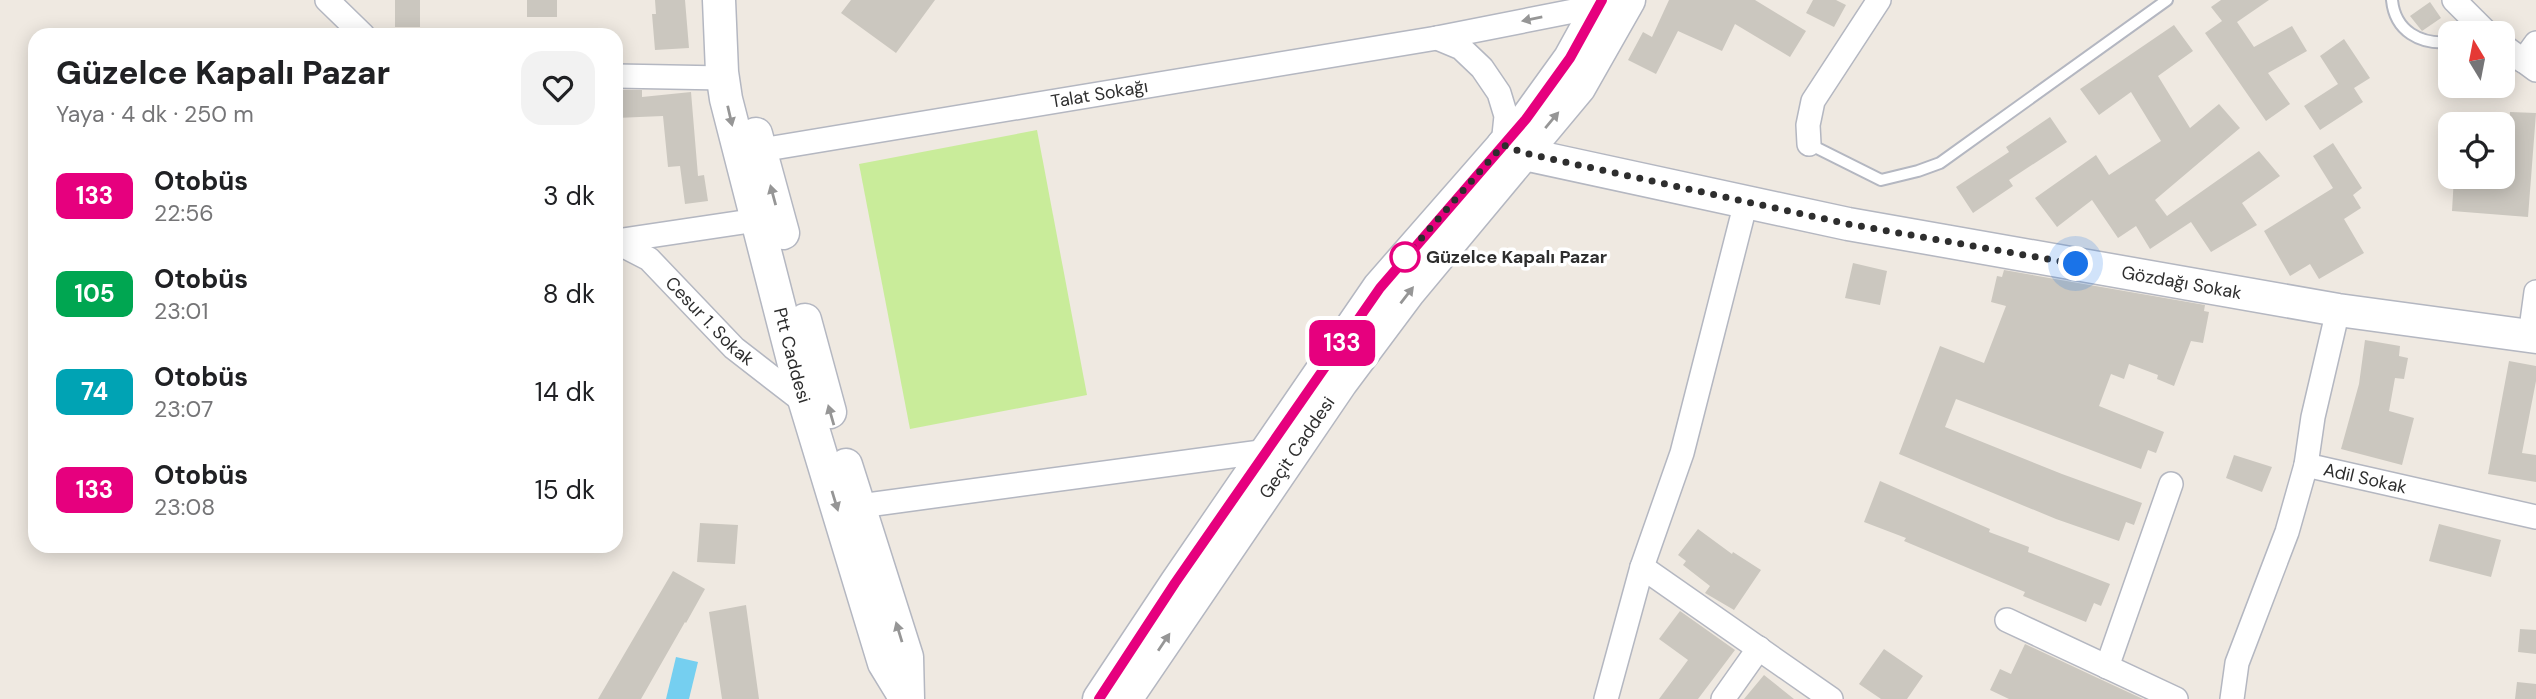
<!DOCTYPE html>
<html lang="tr">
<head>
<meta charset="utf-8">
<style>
	:root { --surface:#fff; --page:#f2f2f2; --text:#202124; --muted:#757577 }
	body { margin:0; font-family:"DM Sans",sans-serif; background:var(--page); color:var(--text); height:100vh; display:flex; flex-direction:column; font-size:26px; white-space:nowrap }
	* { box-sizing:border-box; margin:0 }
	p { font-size:23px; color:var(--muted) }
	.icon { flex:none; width:38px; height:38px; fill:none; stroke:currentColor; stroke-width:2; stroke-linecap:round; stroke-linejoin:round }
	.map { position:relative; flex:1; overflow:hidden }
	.panel { position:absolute; left:28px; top:28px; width:595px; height:525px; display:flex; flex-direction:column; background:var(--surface); border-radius:21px; box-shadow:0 4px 18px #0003 }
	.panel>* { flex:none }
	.badge { padding:0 14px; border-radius:10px; font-size:24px; line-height:46px }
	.needle { width:46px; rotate:350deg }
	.tools { position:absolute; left:2438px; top:21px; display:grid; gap:14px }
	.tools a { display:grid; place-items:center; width:77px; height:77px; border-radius:14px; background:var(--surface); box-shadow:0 4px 18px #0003; font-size:35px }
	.you { position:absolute; width:35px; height:35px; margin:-18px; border:5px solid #fff; border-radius:50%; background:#1a73e8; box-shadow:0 0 0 10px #1a73e833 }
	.map>.badge { position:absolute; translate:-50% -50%; box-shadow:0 0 0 4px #fff }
	.round { display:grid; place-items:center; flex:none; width:74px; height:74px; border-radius:21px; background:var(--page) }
	.head { display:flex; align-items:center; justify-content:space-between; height:119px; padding:0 28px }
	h1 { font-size:33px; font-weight:800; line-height:52px }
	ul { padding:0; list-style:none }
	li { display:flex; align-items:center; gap:21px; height:98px; padding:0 28px }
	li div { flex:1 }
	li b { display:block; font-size:26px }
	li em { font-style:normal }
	li .badge { min-width:77px; font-weight:700; text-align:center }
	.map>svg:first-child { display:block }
	.pitch { fill:#c9ec9a }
	.water { fill:#75cff0 }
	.building { fill:#cbc7bf }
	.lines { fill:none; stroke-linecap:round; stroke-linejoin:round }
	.lane-casing { stroke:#b4b7c1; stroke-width:14 }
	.street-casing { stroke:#b4b7c1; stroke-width:26 }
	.secondary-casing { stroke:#b4b7c1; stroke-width:35 }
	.lane { stroke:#fff; stroke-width:10 }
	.street { stroke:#fff; stroke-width:23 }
	.secondary { stroke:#fff; stroke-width:32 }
	.oneway { fill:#969696 }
	.line-casing { stroke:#fff; stroke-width:16 }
	.line { stroke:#e6007e; stroke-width:10 }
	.walk { stroke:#2e2e2e; stroke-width:7; stroke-dasharray:0 12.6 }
	.stop-dot { fill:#fff; stroke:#e6007e; stroke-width:3.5 }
	.labels { text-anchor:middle; stroke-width:7; stroke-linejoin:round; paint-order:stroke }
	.street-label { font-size:18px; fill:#2e2e2e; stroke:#fff }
	.stop-label { font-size:18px; font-weight:bold; fill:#2e2e2e; stroke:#fff; text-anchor:start }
</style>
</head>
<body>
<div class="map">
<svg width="2536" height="699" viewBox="0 0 2536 699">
	<rect width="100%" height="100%" fill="#efe9e1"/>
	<path class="pitch" d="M1037,130L1087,395L910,429L859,164Z"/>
	<path class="water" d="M676,657L698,662L689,699H666Z"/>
	<path class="building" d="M395,0H420V27H395Z
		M527,0H557V17H527Z
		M655,0H685L689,48L655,50L652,14H656Z
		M851,0H935L896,53L841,13Z
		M1669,0H1755L1806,31L1790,57L1735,24L1722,51L1678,31L1656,74L1628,60L1643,32L1652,37Z
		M1813,0H1836L1846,5L1834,27L1806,13Z
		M2221,0H2269L2237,22L2254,47L2292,26L2307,51L2268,73L2290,104L2266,121L2205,33L2222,21L2211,7Z
		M2430,2L2441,18L2422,31L2410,16Z
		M2174,25L2193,51L2158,76L2190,128L2219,104L2240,128L2155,200L2167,216L2259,151L2280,176L2242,203L2257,225L2211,252L2191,222L2150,249L2136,226L2118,238L2092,200L2057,227L2035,198L2096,155L2109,175L2161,141L2131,92L2099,115L2080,89Z
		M2344,39L2370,78L2354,88L2363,102L2320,130L2304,106L2338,84L2320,56Z
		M616,90H642V97L691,92L698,176L704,175L708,201L685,204L680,166L668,167L663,116L616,118Z
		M2510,112L2536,113L2528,217L2452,211L2454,177L2498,179V177L2504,176Z
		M2050,117L2067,142L2009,180L2013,186L1973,213L1956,187L2009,152L2006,147Z
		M2333,143L2362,188L2353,195L2361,208L2344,219L2364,253L2319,279L2310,264L2290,276L2264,231L2333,188L2313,156Z
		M1853,263L1887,271L1880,305L1845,298Z
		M2004,270L2205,305L2204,311L2209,312L2203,343L2191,341L2174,386L2157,379L2158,375L2129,364L2124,379L2111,374L2099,406L2164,432L2156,453L2148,450L2141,469L1956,399L1945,427L2062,474L2142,503L2134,525L2126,522L2119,541L2056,519L1899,454L1940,346L1984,363L2006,306L1991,302L1997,276L2002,277Z
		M2365,340L2400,346L2399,356L2408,358L2404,379L2395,378L2389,411L2414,418L2402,465L2341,449L2359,384Z
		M2509,361L2536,366V381L2522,453L2536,455V482L2488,474Z
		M2234,455L2272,467L2262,492L2226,478Z
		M1880,481L1990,529L1989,532L2029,547L2028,552L2110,584L2101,606L2094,603L2086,622L2023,596L2025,592L1904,541L1906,538L1864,522Z
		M700,523L738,525L735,564L697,562Z
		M2439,524L2501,540L2491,577L2429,561Z
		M1698,529L1732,554L1733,552L1761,570L1734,610L1705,593L1710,586L1683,565L1686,561L1678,555Z
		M673,571L705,589L686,623L685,622L641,699H598Z
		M746,605L759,699H722L709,612Z
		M1680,611L1735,650L1698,699H1659L1688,660L1659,639Z
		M2520,629L2536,630V654L2518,652Z
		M2025,644L2102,680L2143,699H2009L1990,690L2000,669L2011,674Z
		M1884,649L1923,676L1907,699H1881L1859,684Z
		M1764,675L1794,699H1744Z
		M2517,682L2536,684V699H2515Z"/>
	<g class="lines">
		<defs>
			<path id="lane" d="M2392,0C2395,31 2420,45 2450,42
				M1809,144L1881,180L1918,171L1940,163L2167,0"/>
			<g id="street">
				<path d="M327,0L363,35"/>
				<path d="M2454,0L2487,33"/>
				<path d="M1437,38L1461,48L1482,68L1499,93L1506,116L1503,145"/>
				<path d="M2502,45L2536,70"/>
				<path d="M2523,61L2536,43"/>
				<path d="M616,76L723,78"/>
				<path d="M1809,144L1808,125L1813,101L1879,0"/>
				<path id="s1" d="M761,150L1437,38L1599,6"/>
				<path d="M616,241L757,220"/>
				<path id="s2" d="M616,242L649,259L734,348L805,403"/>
				<path id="s3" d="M2338,310L2313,417L2306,465L2536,517"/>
				<path d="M2530,336L2536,292"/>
				<path d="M860,506L1268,451"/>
				<path d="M1642,567L1831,699"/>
				<path d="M2007,620L2176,699"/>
				<path d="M2107,667L2171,484"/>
				<path d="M1606,699L1642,567L1682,453L1746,202"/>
				<path d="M1723,699L1759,648"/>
				<path d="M2232,699L2237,663L2287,532L2306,465"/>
			</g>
			<g id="secondary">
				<path id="s4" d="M719,0L722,72L726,99L797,376L884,663L906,699"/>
				<path d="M756,134L783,233"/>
				<path id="s5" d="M1503,145L1524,154L1848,224L2338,310L2536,337"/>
				<path d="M805,320L830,412"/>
				<path d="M846,465L907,657L908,699"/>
				<path d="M1099,699L1176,583L1379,287L1526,119L1570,58L1602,0"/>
				<path id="s6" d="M1126,699L1341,383L1409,292L1579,88L1629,0"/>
			</g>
		</defs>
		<use href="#lane" class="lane-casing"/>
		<use href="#street" class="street-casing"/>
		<use href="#secondary" class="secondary-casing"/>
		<use href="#lane" class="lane"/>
		<use href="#street" class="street"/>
		<use href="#secondary" class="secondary"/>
	</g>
	<defs><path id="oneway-solid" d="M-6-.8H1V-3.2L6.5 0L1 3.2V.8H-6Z" transform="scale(1.75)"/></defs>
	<g class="oneway">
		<use href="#oneway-solid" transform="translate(1532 19) rotate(169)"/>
		<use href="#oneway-solid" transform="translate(730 116) rotate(77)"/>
		<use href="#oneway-solid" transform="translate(1552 120) rotate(-50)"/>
		<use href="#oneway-solid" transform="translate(773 195) rotate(-105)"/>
		<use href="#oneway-solid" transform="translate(1407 295) rotate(-52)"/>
		<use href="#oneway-solid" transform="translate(831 415) rotate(-106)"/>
		<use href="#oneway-solid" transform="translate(835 501) rotate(73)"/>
		<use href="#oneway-solid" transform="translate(899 632) rotate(-107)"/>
		<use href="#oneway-solid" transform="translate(1164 642) rotate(-56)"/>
	</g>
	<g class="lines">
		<defs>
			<path id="line" d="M1099,699L1175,583L1380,288L1526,119L1570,58L1602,0"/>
		</defs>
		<use href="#line" class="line-casing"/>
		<use href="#line" class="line"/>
		<path class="walk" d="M1405,257L1503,145L1524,153L1848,224L2076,264"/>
	</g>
	<circle class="stop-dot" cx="1405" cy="257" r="14"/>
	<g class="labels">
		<g class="street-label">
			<text dy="6" stroke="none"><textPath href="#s1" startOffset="343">Talat Sokağı</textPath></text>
			<text dy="6" stroke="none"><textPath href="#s5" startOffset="693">Gözdağı Sokak</textPath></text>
			<text dy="6" stroke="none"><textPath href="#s2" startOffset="124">Cesur 1. Sokak</textPath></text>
			<text dy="6" stroke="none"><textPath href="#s4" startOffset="364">Ptt Caddesi</textPath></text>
			<text dy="6" stroke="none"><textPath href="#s6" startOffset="304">Geçit Caddesi</textPath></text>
			<text dy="6" stroke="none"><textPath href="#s3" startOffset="219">Adil Sokak</textPath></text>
		</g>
		<g class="stop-label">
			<text x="1426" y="263">Güzelce Kapalı Pazar</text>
		</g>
	</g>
</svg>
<div class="tools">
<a><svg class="needle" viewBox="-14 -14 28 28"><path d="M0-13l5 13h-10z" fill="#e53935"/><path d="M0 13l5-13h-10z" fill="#757577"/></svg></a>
<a><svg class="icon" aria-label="locate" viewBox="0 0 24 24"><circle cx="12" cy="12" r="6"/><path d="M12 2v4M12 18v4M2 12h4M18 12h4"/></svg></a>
</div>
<div class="you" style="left:2076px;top:264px"></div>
<b class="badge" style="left:1342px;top:343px;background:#e6007e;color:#fff">133</b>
<section class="panel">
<div class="head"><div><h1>Güzelce Kapalı Pazar</h1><p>Yaya · 4 dk · 250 m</p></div><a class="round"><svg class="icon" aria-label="heart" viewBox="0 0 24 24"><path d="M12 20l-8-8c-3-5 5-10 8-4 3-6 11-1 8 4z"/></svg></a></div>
<ul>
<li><span class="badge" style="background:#e6007e;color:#fff">133</span><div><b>Otobüs</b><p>22:56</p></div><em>3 dk</em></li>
<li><span class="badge" style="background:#00a651;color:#fff">105</span><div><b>Otobüs</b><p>23:01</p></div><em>8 dk</em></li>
<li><span class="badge" style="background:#00a3b4;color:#fff">74</span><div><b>Otobüs</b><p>23:07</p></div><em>14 dk</em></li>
<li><span class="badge" style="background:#e6007e;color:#fff">133</span><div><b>Otobüs</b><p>23:08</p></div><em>15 dk</em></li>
</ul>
</section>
</div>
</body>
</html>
